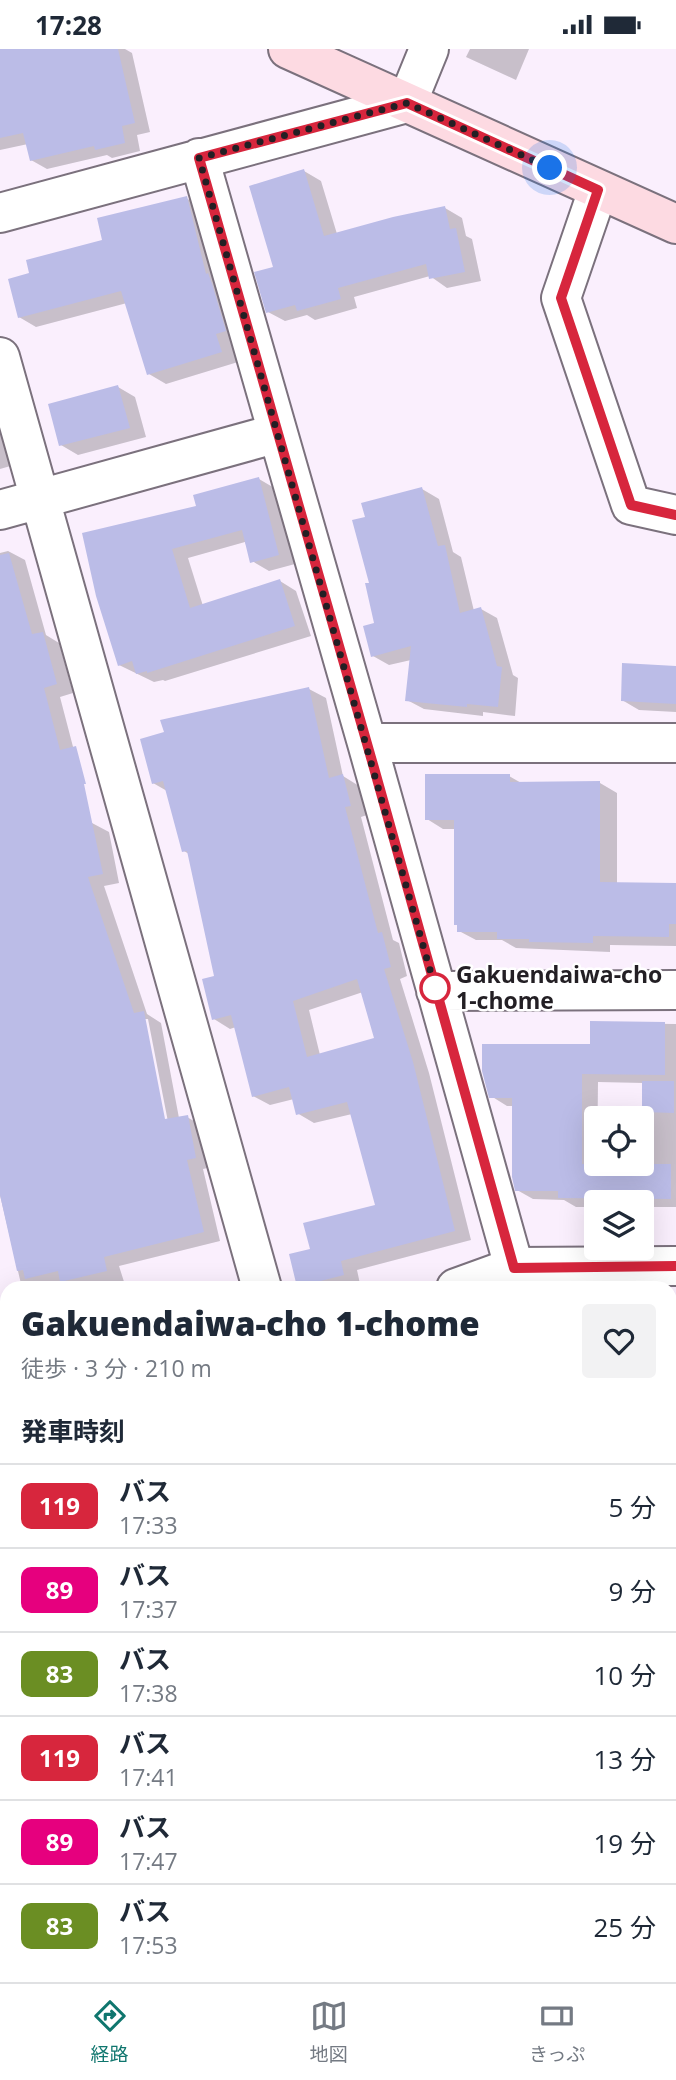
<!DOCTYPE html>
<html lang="ja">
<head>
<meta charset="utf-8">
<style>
	:root { --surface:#fff; --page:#f2f2f3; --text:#1f2937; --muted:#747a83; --line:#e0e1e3; --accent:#0f766e }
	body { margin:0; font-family:"Open Sans","Noto Sans JP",sans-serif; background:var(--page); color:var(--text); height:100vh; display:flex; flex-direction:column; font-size:26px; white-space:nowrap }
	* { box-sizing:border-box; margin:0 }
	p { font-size:23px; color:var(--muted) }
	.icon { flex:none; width:38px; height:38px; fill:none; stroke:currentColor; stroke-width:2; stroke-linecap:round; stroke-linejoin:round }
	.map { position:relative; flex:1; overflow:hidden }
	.side { position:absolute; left:0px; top:1232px; width:677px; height:702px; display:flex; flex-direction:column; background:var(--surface); border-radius:21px 21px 0 0; box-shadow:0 7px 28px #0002 }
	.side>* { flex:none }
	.badge { padding:0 14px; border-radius:10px; font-size:24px; line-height:46px }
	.buttons { position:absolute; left:584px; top:1057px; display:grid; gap:14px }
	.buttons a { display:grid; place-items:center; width:70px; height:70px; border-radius:7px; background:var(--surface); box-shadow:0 7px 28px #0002; font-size:35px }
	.you { position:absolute; width:35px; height:35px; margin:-18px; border:5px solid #fff; border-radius:50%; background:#1a73e8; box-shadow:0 0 0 10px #1a73e833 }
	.map>.badge { position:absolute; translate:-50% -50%; box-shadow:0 0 0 4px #fff }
	h2 { padding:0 21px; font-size:26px; line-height:63px }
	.round { display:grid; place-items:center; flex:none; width:74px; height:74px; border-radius:7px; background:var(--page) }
	.headline { display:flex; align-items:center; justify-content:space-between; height:119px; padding:0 21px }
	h1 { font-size:33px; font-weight:800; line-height:52px }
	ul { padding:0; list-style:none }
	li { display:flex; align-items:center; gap:21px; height:84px; padding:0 21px; border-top:2px solid var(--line) }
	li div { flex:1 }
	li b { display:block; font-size:26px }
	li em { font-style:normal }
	li .badge { min-width:77px; font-weight:700; text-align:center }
	.status { display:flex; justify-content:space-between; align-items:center; height:49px; padding:0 35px; background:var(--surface); direction:ltr }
	.status svg { height:19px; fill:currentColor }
	.menu { display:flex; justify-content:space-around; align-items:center; height:98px; border-top:2px solid var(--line); background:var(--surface); font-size:19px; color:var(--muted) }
	.menu a { display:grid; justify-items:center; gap:4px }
	.menu .current { color:var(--accent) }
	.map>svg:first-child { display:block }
	.shadow { fill:#0003; fill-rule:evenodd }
	.building { fill:#bbbce7; fill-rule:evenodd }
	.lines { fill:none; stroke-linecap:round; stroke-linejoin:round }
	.street-casing { stroke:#7b717d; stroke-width:42 }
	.secondary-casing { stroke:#7b717d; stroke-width:42 }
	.street { stroke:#fff; stroke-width:38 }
	.secondary { stroke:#fddae2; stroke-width:38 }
	.line-casing { stroke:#fff; stroke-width:16 }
	.line { stroke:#d7263d; stroke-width:10 }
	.walk { stroke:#231f24; stroke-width:7; stroke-dasharray:0 12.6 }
	.stop-dot { fill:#fff; stroke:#d7263d; stroke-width:3.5 }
	.labels { text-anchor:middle; stroke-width:5; stroke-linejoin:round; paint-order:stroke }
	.stop-label { font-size:23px; font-weight:bold; fill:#231f24; stroke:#fff; text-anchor:start }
</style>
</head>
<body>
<div class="status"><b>17:28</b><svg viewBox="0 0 49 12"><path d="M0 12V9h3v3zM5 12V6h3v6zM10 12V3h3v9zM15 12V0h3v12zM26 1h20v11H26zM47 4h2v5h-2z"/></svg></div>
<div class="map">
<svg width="676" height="1933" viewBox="0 0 676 1933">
	<rect width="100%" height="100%" fill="#faeffd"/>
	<path class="shadow" d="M0,0H125L132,4L150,83L137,86L140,102L112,109L107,106L47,120L31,111L28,95L0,101Z
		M470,0H529L516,31L466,8Z
		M304,122L321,132L337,185L445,159L462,169L466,187L472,190L481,232L447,239L430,227L354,248L357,259L315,271L307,266L285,272L268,263L275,219Z
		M186,149L203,159L242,291L232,294L238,313L166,335L149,325L127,254L36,278L19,268L31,225L104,192Z
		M118,338L135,348L146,388L78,406L61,396Z
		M0,374L14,416L0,420Z
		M259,430L276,440L295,515L269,522L252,512L245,493L188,509L203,557L280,532L296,542L311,587L165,632L163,631L154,633L119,616L98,546L198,458Z
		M422,440L439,450L453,503L461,508L474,562L481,560L497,569L513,626L518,629L515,667L483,663V667L424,660L407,651L411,611L389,616L373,607L376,575L367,469Z
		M8,502L25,511L46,586L59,594L73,644L60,648L83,736L0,758V504Z
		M676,619V663L639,661L622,651Z
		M309,640L326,649L343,727L359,737L367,766L361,768L393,891L399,894L407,927L400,930L429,1024L471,1191L357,1221L360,1235L346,1239H303L299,1237L312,1201L377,1158L352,1065L314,1074L297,1064L294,1050L270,1056L253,1047L236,978L230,980L214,970L216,928L189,805L184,802L167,742L153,734ZM363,943L377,990L320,1006L309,961Z
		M509,727L523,735L600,734L617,744V835L676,836V897L610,896V903L516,899L502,891H476L459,882L456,780H443L427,770Z
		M92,774L109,783L119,834L104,837L147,965L161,974L179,1069L187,1068L204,1078L212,1118L203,1120L220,1192L119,1217L126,1239H22L0,1146V802ZM144,970H148L169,1078L165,1079Z
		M592,974L676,975V1158H642V1153H597V1158H576L564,1151L533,1150L517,1141L514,1057H507L491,1047L591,997ZM598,1033L644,1034L642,1115H597Z
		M670,1362H676V1450H670Z
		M0,1494L1,1519L7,1522V1576H1V1635L7,1639V1784H0Z
		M670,1542H676V1603H670Z
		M670,1855H676V1933H651L652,1927H670Z
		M0,1859H7V1927H207V1933H0Z
		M368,1927H417V1933H368Z
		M468,1927H537V1933H468Z"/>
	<path class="building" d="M0,0H118L135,74L122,77L125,94L95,101L94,97L30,112L23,84L0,89Z
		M304,120L324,187L393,168L445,157L450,180L456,179L465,223L429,230L426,215L338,239L341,250L297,262L295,256L266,264L254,223L273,218L249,137Z
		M187,147L206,225L208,224L212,235L226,282L216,285L222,303L147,326L121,242L18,269L8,230L29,224L26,211L102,191L97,169Z
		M118,336L130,379L59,397L48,355Z
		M259,428L279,506L250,514L242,481L172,500L190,559L280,530L295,577L147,624V622L136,625L132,612L118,617L96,547L82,484L196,457L193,446Z
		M422,438L438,497L445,496L460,564L481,558L497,617L502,618L498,658L467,655V658L405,652L411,597L371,608L363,577L374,574L365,534H369L352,471L365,468L361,454Z
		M9,504L32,585L43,583L57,635L44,639L60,701L76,697L86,735H84L103,825L88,828L134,964L144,962L165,1070L188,1066L196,1109L187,1111L204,1183L104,1208L107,1222L60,1233L58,1222L25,1230L23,1221L17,1222L0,1146V506Z
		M622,614L676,617V655L621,652Z
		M309,638L329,729L343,725L351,757L345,758L378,884L382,883L391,918L384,920L413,1013L455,1182L341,1212L344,1226L297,1238L289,1205L310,1200L303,1174L375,1156L347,1053L296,1066L289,1038L252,1048L231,966L212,971L202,930L214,927L187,802L182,803L163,732L152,735L140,690L164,683L160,671ZM357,930L374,989L307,1008L293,952Z
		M425,725H510V733L600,732V833L676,834V875H669V888L593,887V894L529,893V890H497V883H457V876H454V771H425Z
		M590,972L665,973V1026L582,1025V1115H671V1150L558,1149V1142H515L512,1128V1049H489L482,1022V995H590Z
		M642,1032H674V1064L642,1063Z"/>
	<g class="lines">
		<defs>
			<path id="street" d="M199,109L367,694L514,1218
				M598,141L561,249L631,456L676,466
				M0,164L407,54L429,0
				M0,308L262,1239
				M0,461L278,384
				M367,694H676
				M436,942L676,941
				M456,1239L514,1218L676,1217
				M0,1297L7,1322
				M0,1403L7,1401
				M670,1492H676
				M339,1927V1933"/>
			<path id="secondary" d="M288,0L676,175
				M670,1803H676
				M0,1805H7"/>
		</defs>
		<use href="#street" class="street-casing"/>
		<use href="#secondary" class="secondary-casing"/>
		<use href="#street" class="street"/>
		<use href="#secondary" class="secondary"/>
	</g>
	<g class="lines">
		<defs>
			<path id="line" d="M676,466L631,456L561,249L598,141L407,54L199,109L374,719L514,1219L676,1217"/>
		</defs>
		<use href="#line" class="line-casing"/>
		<use href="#line" class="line"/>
		<path class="walk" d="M435,939L436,942L199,109L407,54L550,119"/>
	</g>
	<circle class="stop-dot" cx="435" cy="939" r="14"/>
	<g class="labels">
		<g class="stop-label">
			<text x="456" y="934">Gakuendaiwa-cho<tspan x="456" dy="26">1-chome</tspan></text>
		</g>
	</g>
</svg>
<div class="buttons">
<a><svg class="icon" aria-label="locate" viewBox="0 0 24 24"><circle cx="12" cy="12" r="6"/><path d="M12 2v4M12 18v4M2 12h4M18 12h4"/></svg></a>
<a><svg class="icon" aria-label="layers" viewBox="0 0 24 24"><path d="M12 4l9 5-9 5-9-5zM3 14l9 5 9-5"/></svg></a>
</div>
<div class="you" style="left:550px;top:119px"></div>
<section class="side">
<div class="headline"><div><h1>Gakuendaiwa-cho 1-chome</h1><p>徒歩 · 3 分 · 210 m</p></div><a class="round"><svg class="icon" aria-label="heart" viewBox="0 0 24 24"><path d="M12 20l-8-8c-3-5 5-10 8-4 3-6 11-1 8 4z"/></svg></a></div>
<h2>発車時刻</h2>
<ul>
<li><span class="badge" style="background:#d7263d;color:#fff">119</span><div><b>バス</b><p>17:33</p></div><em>5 分</em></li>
<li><span class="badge" style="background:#e6007e;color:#fff">89</span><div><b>バス</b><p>17:37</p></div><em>9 分</em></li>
<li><span class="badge" style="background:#6b8e23;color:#fff">83</span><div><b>バス</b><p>17:38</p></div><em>10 分</em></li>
<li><span class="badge" style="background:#d7263d;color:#fff">119</span><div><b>バス</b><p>17:41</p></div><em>13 分</em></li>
<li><span class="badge" style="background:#e6007e;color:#fff">89</span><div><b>バス</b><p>17:47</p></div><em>19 分</em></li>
<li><span class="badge" style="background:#6b8e23;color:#fff">83</span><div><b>バス</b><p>17:53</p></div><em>25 分</em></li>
</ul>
</section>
</div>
<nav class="menu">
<a class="current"><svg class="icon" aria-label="directions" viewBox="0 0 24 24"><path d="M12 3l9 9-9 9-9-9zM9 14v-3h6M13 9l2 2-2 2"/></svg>経路</a>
<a><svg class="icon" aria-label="map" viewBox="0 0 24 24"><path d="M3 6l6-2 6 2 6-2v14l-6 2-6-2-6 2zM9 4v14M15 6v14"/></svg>地図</a>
<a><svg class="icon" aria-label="tickets" viewBox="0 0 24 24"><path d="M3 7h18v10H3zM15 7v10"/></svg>きっぷ</a>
</nav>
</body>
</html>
